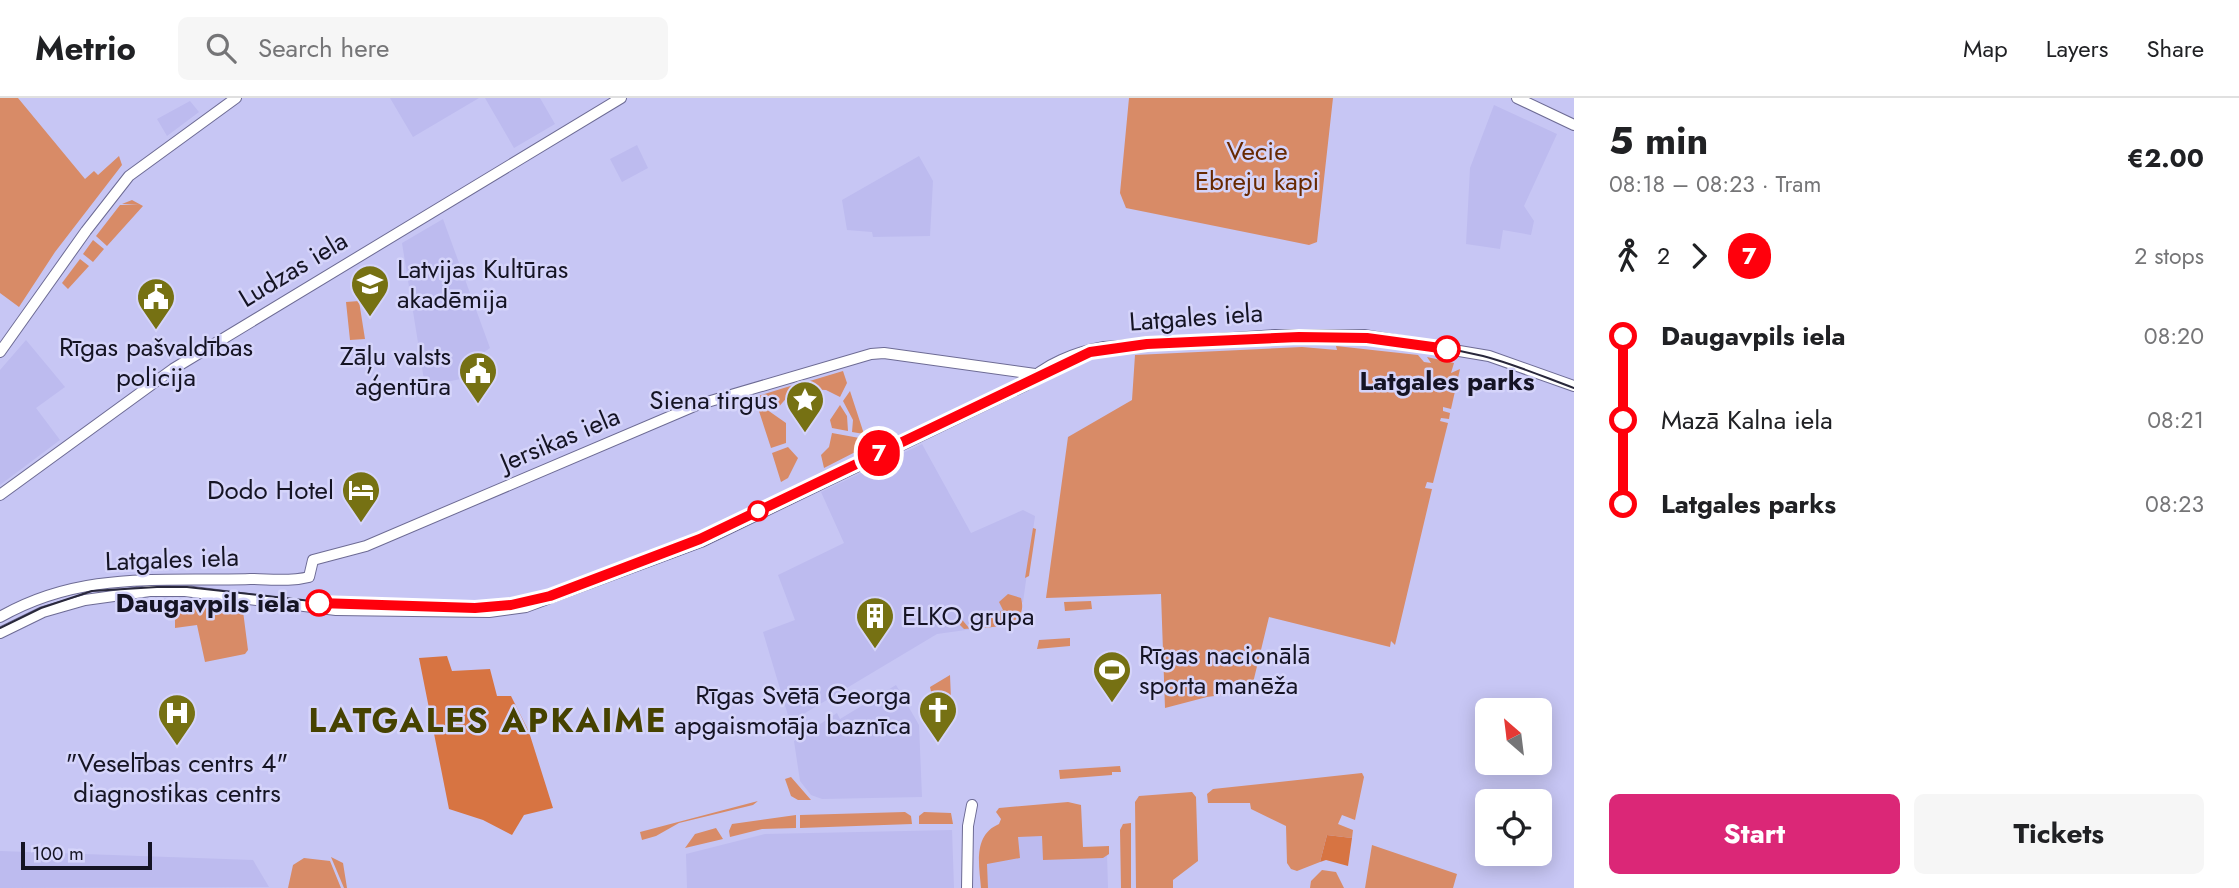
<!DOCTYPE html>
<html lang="en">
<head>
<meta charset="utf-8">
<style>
	:root { --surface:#fff; --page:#f6f6f6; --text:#202124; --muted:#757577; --line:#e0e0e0; --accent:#db2777 }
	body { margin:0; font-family:Jost,sans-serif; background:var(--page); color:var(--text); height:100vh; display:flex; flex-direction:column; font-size:26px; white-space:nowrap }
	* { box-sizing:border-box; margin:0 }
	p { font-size:23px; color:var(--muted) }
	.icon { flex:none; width:38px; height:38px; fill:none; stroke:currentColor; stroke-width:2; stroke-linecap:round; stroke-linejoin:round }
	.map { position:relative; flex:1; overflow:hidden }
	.side { display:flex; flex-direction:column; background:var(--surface); width:665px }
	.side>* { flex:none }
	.badge { padding:0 14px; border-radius:23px; font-size:24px; line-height:46px }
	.needle { width:46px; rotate:332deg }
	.controls { position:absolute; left:1475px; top:600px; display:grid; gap:14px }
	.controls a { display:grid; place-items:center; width:77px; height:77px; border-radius:10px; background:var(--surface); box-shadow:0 4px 18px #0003; font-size:35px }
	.scale { position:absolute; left:21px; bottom:18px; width:131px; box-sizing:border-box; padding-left:7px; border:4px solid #151424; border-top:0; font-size:19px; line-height:24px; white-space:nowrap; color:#151424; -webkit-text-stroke:5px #d5d4fa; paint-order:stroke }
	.map>.badge { position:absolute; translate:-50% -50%; box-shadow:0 0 0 4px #fff }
	.legs { display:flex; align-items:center; gap:10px; height:77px; padding:0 35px; font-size:23px }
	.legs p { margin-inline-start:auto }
	.headline { display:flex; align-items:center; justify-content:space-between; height:119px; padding:0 35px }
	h1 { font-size:38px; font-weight:700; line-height:52px }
	.primary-button { display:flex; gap:14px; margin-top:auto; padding:14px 35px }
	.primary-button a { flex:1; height:80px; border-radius:10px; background:var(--accent); color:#fff; font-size:28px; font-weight:700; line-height:80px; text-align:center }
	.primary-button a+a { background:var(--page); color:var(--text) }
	ul { padding:0 35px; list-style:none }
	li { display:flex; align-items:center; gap:24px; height:84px; font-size:26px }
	li i { display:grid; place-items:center; width:10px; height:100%; margin:0 9px; background:currentColor }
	li i::after { content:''; width:18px; height:18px; margin:-9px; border:5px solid; border-radius:50%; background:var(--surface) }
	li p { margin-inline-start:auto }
	li:first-child i { background:linear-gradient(#0000 50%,currentColor 0) }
	li:last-child i { background:linear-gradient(currentColor 50%,#0000 0) }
	header { display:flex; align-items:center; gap:42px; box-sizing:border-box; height:98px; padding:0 35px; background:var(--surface); border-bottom:2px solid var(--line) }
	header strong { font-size:33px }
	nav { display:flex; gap:38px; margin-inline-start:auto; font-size:24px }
	.search { width:490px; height:63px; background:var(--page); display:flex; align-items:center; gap:18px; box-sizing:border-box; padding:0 24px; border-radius:10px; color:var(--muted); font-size:26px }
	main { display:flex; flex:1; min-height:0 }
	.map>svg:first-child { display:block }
	.built { fill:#bdbbef }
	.green { fill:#d88b67 }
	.forest { fill:#d77442 }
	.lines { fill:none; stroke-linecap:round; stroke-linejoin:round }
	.minor-casing { stroke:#6d6b94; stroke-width:12 }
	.minor { stroke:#fff; stroke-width:10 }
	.tram { stroke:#29283b; stroke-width:2 }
	.line-1-casing { stroke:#fff; stroke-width:16 }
	.line-1 { stroke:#ff000c; stroke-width:10 }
	.stop-1-dot { fill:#fff; stroke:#ff000c; stroke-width:3.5 }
	.labels { text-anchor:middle; stroke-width:5; stroke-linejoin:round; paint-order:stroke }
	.park-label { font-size:26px; fill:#672901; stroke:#d5d4fa }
	.street-label { font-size:26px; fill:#151424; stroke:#d5d4fa }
	.poi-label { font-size:26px; fill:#151424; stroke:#d5d4fa; text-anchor:end }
	.stop-label { font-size:26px; font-weight:bold; fill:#151424; stroke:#d5d4fa }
	.district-label { font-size:33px; font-weight:bold; letter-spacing:2px; fill:#464200; stroke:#d5d4fa }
</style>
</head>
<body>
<header>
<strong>Metrio</strong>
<div class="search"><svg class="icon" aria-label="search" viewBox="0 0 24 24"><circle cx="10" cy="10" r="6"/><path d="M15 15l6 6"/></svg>Search here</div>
<nav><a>Map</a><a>Layers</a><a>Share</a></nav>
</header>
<main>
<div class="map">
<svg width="1574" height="790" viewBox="0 0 1574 790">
	<rect width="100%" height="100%" fill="#c7c6f4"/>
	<path class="built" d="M390,0H479L413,39Z
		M485,0H540L555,26L514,50Z
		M190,3L199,14L167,38L157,21Z
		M1494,7L1557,36L1524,108L1534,123L1531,137L1503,132L1500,151L1466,146L1470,70Z
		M637,47L648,70L622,84L610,61Z
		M919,58L933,83L930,138L873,139L872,134L847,132L842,102Z
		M443,121L490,250L483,255L488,269L461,281L425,288L402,145Z
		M26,242L65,289L36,310L60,342L0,387V272Z
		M922,346L971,435L1023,412L1035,418L1023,504L973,531L937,536L790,624L763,534L795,522L778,477L844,445L821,394Z
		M896,587L919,627L922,699L822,701L811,697L800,683L794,643L837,615L840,621Z
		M952,732L954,790H687L686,756L765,736Z
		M1043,736L1045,759L1107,755L1108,790H987L985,765L1017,738Z
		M0,753L253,762L269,789L0,790Z"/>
	<path class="green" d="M0,0H18L85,81L94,73L98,77L119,58L122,67L55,154L19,209L0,195Z
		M1129,0H1333L1317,144L1309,147L1126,110L1120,95Z
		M132,102L143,108L107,148L96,138L120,107H139L122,106Z
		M93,142L104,151L93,164L83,156Z
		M80,161L89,168L68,191L62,185Z
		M359,203L365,241L350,242L346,204Z
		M1336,248L1418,257L1424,264L1431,265L1427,259L1454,265L1451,275L1460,271L1451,311L1443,309V313L1450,315L1449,321L1441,320L1440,323L1448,325L1433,385L1427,384L1425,390L1432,391L1395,547L1391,543L1390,549L1269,519L1251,593L1207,599L1165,610L1161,496L1046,500L1068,339L1132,302L1135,257L1302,249L1337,252Z
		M843,273L847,285L840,299L826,292L804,291L803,285Z
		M800,285L801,291L790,296L776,312L758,298Z
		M850,293L864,336L852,334L853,322L843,303Z
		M756,304L786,325V345L771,350Z
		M840,307L847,318L848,333L832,330L830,322Z
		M832,335L865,341L867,348L824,370L821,357L829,349Z
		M788,349L798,360L788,380L781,384L772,355Z
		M1033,430L1036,431L1029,478L1025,480Z
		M1008,496L1021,500C1030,533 985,529 964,531L957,524L959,518L969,530L974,529L1003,512L999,504Z
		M187,502L238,505L243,513L248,552L245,556L205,564L197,527L175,530V514L184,512Z
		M1091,503L1092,511L1065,513L1064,504Z
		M1070,540V548L1037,551L1039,542Z
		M950,577L951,601L932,598L930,589Z
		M935,611L942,613L946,623L940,629L930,630L925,626L924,619Z
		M1120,668L1121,674H1112V677L1060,681L1059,672Z
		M1362,675L1364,679L1355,722L1342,717L1338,726L1353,732L1352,740L1327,737L1320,764L1297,773L1291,771L1287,765L1286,728L1251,711L1250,705H1208L1207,696L1213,691Z
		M791,679L811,702H812H798L791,698L785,681Z
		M1192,694L1196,699L1198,763L1173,782V790H1136L1135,704L1139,698Z
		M763,699L753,707L679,725L656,738L642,742L640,734L758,703Z
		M1068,704L1081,707L1083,749L1109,748V756L1103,760L1043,762L1042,738L1018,739L1020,760L987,766L988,790H981C979,766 973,737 999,726L1001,721L996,714L999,710Z
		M905,714L911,718L912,726L800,730V717Z
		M924,714L951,715L953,726H919V718Z
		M796,717V730L762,731L730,739L729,733L732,726Z
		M1131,725V790H1121L1120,732L1123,726Z
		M716,730L723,741L685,750L695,736Z
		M1372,747L1457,776L1453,790H1365Z
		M331,759L343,765L347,790H344Z
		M304,760L330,763L341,790H288L293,767Z
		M1322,772L1336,774L1344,790H1310L1311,783Z"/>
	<path class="forest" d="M447,558L452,573L490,571L497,598H511L529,634L553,710L524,717L512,737L483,722L449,711L419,560Z
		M1327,737L1352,740L1348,768L1326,762L1320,764Z"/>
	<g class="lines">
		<defs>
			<path id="minor" d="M1517,0L1574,27
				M0,254L86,133L129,78L236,0
				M0,397L173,271L621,0
				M0,519C82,472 161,484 250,481C270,481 290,484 309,479L313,462L366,448L697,307L871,256L884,255L1035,276
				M0,535L43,514L85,502L150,493H185L336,512L489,514L526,509L701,444L1026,287C1043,266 1077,254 1104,249L1275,237H1364L1489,258L1574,288
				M967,790L968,728L972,707"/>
		</defs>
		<use href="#minor" class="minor-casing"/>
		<use href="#minor" class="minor"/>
		<path class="tram" d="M0,530L41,510L92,493L157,489H187L355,508L475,510L511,507L550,498L700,441L1078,258L1105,251C1226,236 1365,229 1483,258C1514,266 1544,279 1574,290"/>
	</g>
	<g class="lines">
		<defs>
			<path id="line-1" d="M319,505L475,510L511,507L550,498L700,441L1090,254L1147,246L1299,239L1367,240L1447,251"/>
		</defs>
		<use href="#line-1" class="line-1-casing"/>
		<use href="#line-1" class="line-1"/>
	</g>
	<defs>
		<symbol id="university-pin" viewBox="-11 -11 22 30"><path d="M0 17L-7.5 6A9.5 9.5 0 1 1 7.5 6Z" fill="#767113" stroke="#d5d4fa"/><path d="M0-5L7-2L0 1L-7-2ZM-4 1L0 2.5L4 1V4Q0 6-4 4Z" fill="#fff"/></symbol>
		<symbol id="civic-pin" viewBox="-11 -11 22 30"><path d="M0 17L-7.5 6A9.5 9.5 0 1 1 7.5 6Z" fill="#767113" stroke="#d5d4fa"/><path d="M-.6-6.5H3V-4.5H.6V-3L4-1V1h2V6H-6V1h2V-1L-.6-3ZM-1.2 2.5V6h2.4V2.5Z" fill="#fff"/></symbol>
		<symbol id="sight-pin" viewBox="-11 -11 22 30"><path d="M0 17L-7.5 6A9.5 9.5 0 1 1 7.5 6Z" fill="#767113" stroke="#d5d4fa"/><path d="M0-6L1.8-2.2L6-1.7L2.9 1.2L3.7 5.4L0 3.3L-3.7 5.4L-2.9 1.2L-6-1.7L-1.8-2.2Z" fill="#fff"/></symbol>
		<symbol id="hotel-pin" viewBox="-11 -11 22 30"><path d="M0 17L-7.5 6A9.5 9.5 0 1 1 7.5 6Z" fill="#767113" stroke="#d5d4fa"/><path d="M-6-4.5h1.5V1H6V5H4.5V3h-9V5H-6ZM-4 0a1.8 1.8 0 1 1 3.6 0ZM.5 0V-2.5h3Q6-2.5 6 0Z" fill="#fff"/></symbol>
		<symbol id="building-pin" viewBox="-11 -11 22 30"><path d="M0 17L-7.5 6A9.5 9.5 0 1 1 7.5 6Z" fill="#767113" stroke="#d5d4fa"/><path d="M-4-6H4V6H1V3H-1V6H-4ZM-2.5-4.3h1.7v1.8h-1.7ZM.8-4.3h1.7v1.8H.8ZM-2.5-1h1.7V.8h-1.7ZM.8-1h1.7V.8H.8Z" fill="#fff"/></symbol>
		<symbol id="stadium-pin" viewBox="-11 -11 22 30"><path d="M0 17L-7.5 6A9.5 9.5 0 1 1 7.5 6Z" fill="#767113" stroke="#d5d4fa"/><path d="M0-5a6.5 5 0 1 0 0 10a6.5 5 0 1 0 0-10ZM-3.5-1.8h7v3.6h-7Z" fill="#fff"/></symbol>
		<symbol id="church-pin" viewBox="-11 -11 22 30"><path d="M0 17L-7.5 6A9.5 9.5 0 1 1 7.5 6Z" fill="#767113" stroke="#d5d4fa"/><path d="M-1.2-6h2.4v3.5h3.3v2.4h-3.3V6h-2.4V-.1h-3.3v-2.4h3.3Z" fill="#fff"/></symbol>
		<symbol id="hospital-pin" viewBox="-11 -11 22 30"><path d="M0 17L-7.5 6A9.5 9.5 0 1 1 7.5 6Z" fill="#767113" stroke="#d5d4fa"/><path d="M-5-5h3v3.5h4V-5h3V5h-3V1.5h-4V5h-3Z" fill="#fff"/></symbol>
	</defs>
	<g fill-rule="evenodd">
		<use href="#university-pin" x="348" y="164" width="44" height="60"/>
		<use href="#civic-pin" x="134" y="177" width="44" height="60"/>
		<use href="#civic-pin" x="456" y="251" width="44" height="60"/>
		<use href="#sight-pin" x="783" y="280" width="44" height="60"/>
		<use href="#hotel-pin" x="339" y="370" width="44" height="60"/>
		<use href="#building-pin" x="853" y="496" width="44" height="60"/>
		<use href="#stadium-pin" x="1090" y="550" width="44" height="60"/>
		<use href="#church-pin" x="916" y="590" width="44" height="60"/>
		<use href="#hospital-pin" x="155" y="593" width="44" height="60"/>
	</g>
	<g class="stop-1-dot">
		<circle cx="1447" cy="251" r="12"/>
		<circle cx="758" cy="413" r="9"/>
		<circle cx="319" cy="505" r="12"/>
	</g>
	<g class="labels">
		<g class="park-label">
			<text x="1257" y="62">Vecie<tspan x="1257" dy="30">Ebreju kapi</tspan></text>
		</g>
		<g class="street-label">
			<text transform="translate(293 171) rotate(-31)" y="9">Ludzas iela</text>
			<text transform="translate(1196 219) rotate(-4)" y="9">Latgales iela</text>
			<text transform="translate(560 341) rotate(-23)" y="9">Jersikas iela</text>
			<text transform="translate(172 461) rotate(-2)" y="9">Latgales iela</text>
		</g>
		<g class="poi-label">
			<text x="397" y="180" text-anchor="start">Latvijas Kultūras<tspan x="397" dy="30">akadēmija</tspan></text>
			<text x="156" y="258" text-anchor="middle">Rīgas pašvaldības<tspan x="156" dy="30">policija</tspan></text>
			<text x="451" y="267">Zāļu valsts<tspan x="451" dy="30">aģentūra</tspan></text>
			<text x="778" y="311">Siena tirgus</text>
			<text x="334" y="401">Dodo Hotel</text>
			<text x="902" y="527" text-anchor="start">ELKO grupa</text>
			<text x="1139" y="566" text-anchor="start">Rīgas nacionālā<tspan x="1139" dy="30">sporta manēža</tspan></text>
			<text x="911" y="606">Rīgas Svētā Georga<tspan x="911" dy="30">apgaismotāja baznīca</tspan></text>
			<text x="177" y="674" text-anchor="middle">"Veselības centrs 4"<tspan x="177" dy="30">diagnostikas centrs</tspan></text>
		</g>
		<g class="stop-label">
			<text x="1447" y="292">Latgales parks</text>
			<text x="300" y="514" text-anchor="end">Daugavpils iela</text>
		</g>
		<g class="district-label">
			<text x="488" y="634">LATGALES APKAIME</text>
		</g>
	</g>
</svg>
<div class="controls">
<a><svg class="needle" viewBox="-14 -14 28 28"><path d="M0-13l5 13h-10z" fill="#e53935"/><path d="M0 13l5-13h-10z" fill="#757577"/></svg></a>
<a><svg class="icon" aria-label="locate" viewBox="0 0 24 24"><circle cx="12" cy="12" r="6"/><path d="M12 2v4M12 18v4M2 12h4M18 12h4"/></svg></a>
</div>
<div class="scale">100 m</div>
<b class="badge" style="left:879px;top:355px;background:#ff000c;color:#fff">7</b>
</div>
<section class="side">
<div class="headline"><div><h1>5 min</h1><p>08:18 – 08:23 · Tram</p></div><b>€2.00</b></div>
<div class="legs"><svg class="icon" aria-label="walk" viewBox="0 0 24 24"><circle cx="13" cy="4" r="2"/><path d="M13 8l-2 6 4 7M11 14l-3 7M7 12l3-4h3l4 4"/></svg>2<svg class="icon" aria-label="forward" viewBox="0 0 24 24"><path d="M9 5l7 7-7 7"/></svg><b class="badge" style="background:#ff000c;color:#fff">7</b><p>2 stops</p></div>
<ul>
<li><i style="color:#ff000c"></i><b>Daugavpils iela</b><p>08:20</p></li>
<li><i style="color:#ff000c"></i><span>Mazā Kalna iela</span><p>08:21</p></li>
<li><i style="color:#ff000c"></i><b>Latgales parks</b><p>08:23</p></li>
</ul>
<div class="primary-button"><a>Start</a><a>Tickets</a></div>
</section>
</main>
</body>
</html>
